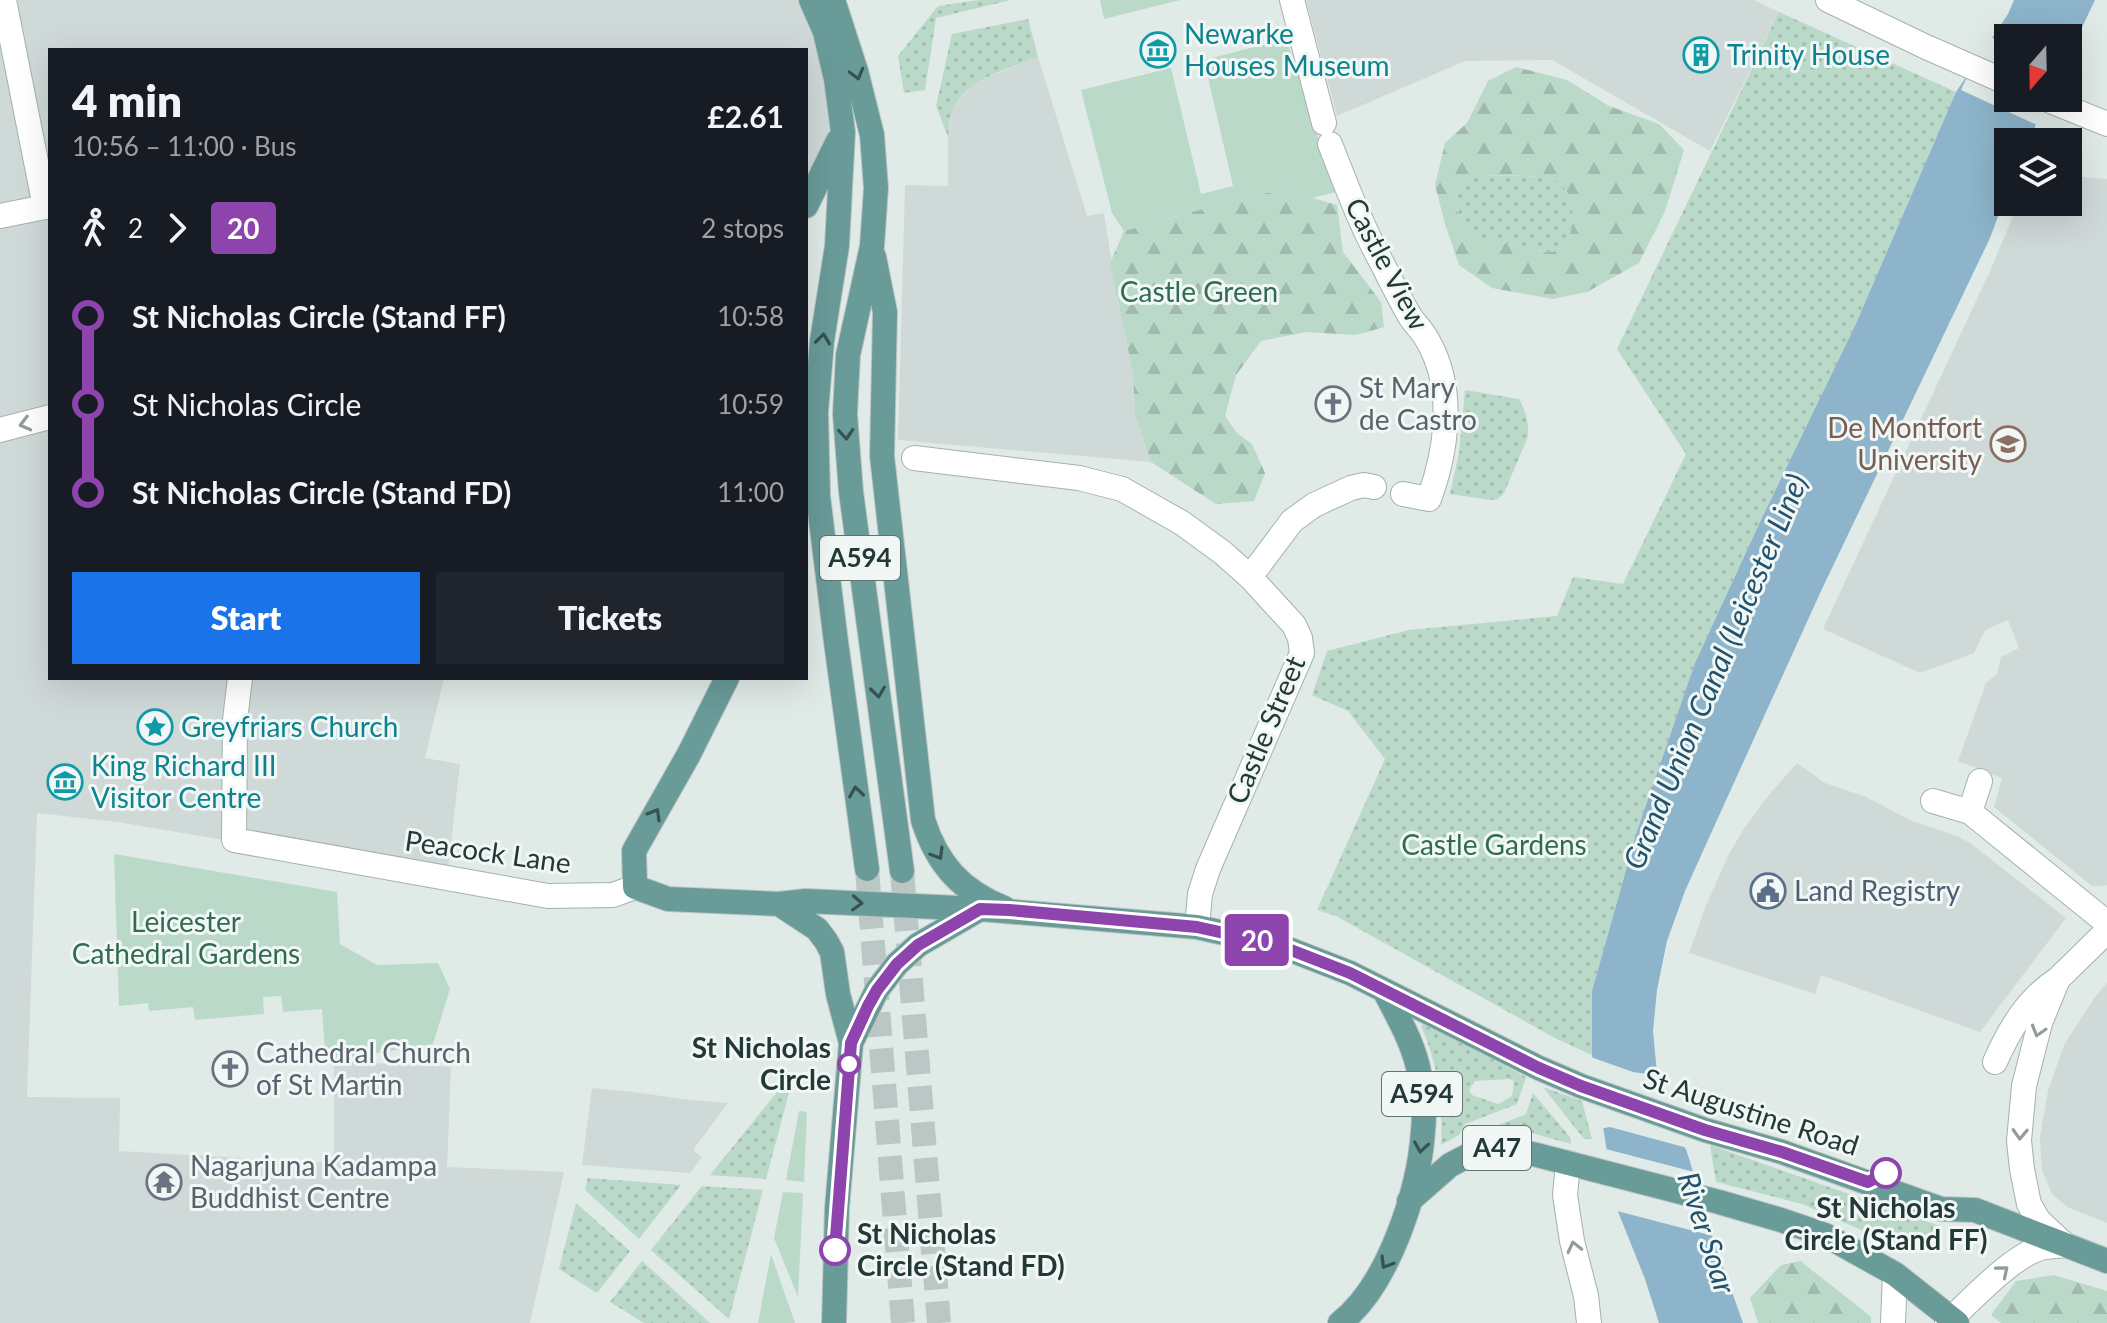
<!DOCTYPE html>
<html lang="en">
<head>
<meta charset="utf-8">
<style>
	:root { --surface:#171b24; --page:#20242c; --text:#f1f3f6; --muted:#9ea1a6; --accent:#1a73e8 }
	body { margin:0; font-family:Lato,sans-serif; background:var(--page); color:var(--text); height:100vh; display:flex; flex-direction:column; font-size:30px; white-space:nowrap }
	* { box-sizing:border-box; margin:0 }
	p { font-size:26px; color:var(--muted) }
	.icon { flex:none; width:44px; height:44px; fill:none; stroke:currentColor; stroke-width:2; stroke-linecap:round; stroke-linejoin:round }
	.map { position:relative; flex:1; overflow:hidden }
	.details { position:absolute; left:48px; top:48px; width:760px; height:632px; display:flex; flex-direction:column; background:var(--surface); border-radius:0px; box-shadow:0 8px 32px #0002 }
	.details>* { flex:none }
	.badge { padding:0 16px; border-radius:6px; font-size:28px; line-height:52px }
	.needle { width:52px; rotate:200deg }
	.fabs { position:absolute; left:1994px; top:24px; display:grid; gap:16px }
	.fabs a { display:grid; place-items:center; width:88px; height:88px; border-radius:0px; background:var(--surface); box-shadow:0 8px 32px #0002; font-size:40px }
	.map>.badge { position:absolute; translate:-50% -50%; box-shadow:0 0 0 4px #fff }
	.legs { display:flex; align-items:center; gap:12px; height:88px; padding:0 24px; font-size:26px }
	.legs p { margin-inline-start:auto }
	.head { display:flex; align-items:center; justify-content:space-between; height:136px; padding:0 24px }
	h1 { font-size:44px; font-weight:800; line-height:60px }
	.primary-button { display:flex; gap:16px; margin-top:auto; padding:16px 24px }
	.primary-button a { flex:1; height:92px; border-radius:0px; background:var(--accent); color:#fff; font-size:32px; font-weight:800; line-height:92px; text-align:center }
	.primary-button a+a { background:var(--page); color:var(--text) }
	ul { padding:0 24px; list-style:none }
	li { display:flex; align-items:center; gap:28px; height:88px; font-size:30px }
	li i { display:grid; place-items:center; width:12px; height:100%; margin:0 10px; background:currentColor }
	li i::after { content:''; width:20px; height:20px; margin:-10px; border:6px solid; border-radius:50%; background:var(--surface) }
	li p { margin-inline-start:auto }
	li:first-child i { background:linear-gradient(#0000 50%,currentColor 0) }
	li:last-child i { background:linear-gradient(currentColor 50%,#0000 0) }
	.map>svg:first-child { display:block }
	.built { fill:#cfd9d7 }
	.grass { fill:url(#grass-dots); fill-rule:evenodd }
	.forest { fill:url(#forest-firs); fill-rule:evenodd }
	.garden { fill:#bbd9c9 }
	.water { fill:#8db4ca }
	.pier { fill:#e0eae7 }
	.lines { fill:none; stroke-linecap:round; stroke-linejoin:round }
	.primary-tunnel { stroke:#bac7c4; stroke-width:24; stroke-dasharray:24 12; stroke-linecap:butt }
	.minor-casing { stroke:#a4b1af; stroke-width:26 }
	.tertiary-casing { stroke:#a4b1af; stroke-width:26 }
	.primary-casing { stroke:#bdc4c3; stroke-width:26 }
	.minor { stroke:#fff; stroke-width:24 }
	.tertiary { stroke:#fff; stroke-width:24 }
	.primary { stroke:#699b99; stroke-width:24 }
	.oneway { stroke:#345250 }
	.oneway2 { stroke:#919c9b }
	.line-1-casing { stroke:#fff; stroke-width:18 }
	.line-1 { stroke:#8e44ad; stroke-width:12 }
	.stop-1-dot { fill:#fff; stroke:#8e44ad; stroke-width:4 }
	.labels { text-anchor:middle; stroke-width:6; stroke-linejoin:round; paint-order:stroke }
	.shield { fill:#f1f7f5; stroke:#617270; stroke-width:2 }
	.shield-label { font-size:26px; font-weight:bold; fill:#233937 }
	.culture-label { font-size:28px; fill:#0d838f; stroke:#f1f7f5; text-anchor:start }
	.street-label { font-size:28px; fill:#233937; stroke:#f1f7f5 }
	.park-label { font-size:28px; fill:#316b53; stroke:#f1f7f5 }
	.worship-label { font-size:28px; fill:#5b616d; stroke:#f1f7f5; text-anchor:start }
	.education-label { font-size:28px; fill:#785e54; stroke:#f1f7f5; text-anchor:end }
	.service-label { font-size:28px; fill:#4e5e75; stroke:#f1f7f5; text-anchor:start }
	.stop-label { font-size:28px; font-weight:bold; fill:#233937; stroke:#f1f7f5; text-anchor:end }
	.water-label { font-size:30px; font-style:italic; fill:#23526e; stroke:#f1f7f5 }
</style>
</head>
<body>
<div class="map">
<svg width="2107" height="1323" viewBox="0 0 2107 1323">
	<defs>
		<pattern id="grass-dots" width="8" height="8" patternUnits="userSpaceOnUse" patternTransform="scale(2)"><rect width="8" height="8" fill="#bbd9c9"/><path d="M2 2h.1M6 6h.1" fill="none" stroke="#a0bbad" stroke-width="1.8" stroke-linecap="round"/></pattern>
		<pattern id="forest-firs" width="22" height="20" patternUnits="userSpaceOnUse" patternTransform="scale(2)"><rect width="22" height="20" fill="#bbd9c9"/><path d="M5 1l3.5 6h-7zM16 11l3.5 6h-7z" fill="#a0bbad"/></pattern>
	</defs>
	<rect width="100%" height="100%" fill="#e0eae7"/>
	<path class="built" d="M0,0H807L843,132L806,206V50H50V678H444L425,758L460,764L447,878L118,822L37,813L27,1097L120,1098L119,1151L334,1163V1061L451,1067L447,1167L564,1172L530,1323H0Z
		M1306,0H1754L1779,12L1710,151L1552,60L1465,61L1337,116Z
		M1038,57L1087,216L1104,213L1118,301L1133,373L1135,415L1151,462L898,440L905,185L948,186V138L951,112L961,97L972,86L988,77Z
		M2068,176L2107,179V885L2104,886H2092L1994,807L2002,778L1958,761L1986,683L1997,674L2001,657L2019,648L2008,620L1985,630L1974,653L1920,673L1823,629L1991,269L2019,202H2068Z
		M1797,763L1825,783L1866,797L1912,821L1957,836L1970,843L2066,918L1980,1032L1821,975L1815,994L1689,953L1705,908L1728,856L1743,830L1768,796Z
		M2107,983V1223L2067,1207L2052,1194L2042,1170L2040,1137L2048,1091L2064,1045L2095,997Z
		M592,1088L633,1092L690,1100L728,1103L693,1150L702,1157L690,1173L582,1165Z"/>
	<path class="grass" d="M979,0H1011L936,18L925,90L904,93L898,56L938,6Z
		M1779,12L1956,92L1854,328L1760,522L1695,663L1637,831L1592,991V1055L1557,1039L1336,916L1317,910L1385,759L1348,711L1312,695L1327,651L1409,630L1557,616L1573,577L1623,584L1686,454L1617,349Z
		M1028,19L1038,57C1009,69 965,78 952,112C949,119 949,129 948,137L936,106L952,34Z
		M1485,175C1497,176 1545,175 1553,179C1571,188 1575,209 1572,226C1571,235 1565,247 1555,251C1542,256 1526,246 1514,244C1486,239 1463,244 1457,211C1454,194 1457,191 1468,178Z
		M1465,390L1519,399C1526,410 1529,425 1528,437L1504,493L1498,499L1491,500L1450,494L1459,453Z
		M1425,1022L1526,1077L1517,1104L1465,1124L1459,1135L1441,1145C1443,1101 1439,1067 1421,1026ZM1509,1079L1514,1081L1512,1096L1498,1104L1472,1095L1469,1090L1475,1081Z
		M795,1070L766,1179L710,1175Z
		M1543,1087L1582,1101L1592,1139H1584Z
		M1533,1093L1570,1137L1571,1144L1529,1132L1494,1127L1526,1114Z
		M1710,1145L1940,1226L1943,1236L1907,1250L1802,1204L1716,1182Z
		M588,1178L681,1185L639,1239L585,1190Z
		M702,1186L763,1190L729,1319L651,1250Z
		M576,1203L630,1251L597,1293L559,1269Z
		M642,1261L710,1323H644L610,1302Z"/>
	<path class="forest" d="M1516,67L1567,80L1609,106L1659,124L1684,150L1665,211L1639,263L1587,292L1553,299L1492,288L1459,265L1445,224L1435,185L1445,143L1467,123L1488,81ZM1485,175C1497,176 1545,175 1553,179C1571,188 1575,209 1572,226C1571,235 1565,247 1555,251C1542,256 1526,246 1514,244C1487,238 1463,244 1457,211C1454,194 1457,191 1468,178Z
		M1285,190L1337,205L1343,252L1381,302L1384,327L1356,335L1306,332L1261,341L1236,375L1225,416L1237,433L1252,444L1265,473L1254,501L1216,504L1151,462L1135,415L1133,373L1110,263L1124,231L1251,195Z
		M1801,1261C1824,1281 1848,1297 1871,1317V1323H1758L1750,1298L1781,1265Z
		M2054,1275L2107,1291V1323H2001L1991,1315L2016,1281Z"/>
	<path class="garden" d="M1100,0H1180L1104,19Z
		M1286,39L1316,123L1319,146L1336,192L1313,198L1285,190L1251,195L1124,231L1112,213L1081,90L1171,68L1201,194L1233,186L1204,60Z
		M114,854L337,892L340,944L377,965L438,963L450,989L433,1044L326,1061L322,1009L283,1012L281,996L263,997L264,1014L195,1020L193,1007L149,1011L148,1003L119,1006Z
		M799,1111L807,1112L804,1182L786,1180Z
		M783,1192L803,1193L798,1297L774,1238Z
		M771,1254L795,1323H758Z"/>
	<path class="water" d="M2014,0H2095L2068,57V38H2008V98H2048L2028,142H2008V190L1990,238L1821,591L1708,840L1685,891L1667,941L1657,990L1653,1031L1657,1074L1688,1155L1711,1233L1743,1323H1659L1645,1279L1615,1204L1592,1055V991L1637,831L1695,663L1760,522L1854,328L1956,92L2008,14Z"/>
	<path class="pier" d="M1988,36L2008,45V98H2052L2039,126L1961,90L1980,48Z
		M1588,1056L1633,1072L1662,1076L1691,1149L1610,1127L1599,1129Z
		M1602,1148L1698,1173L1717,1237L1613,1210Z"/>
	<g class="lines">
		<path class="primary-tunnel" d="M867,869L903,1323
			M902,871L939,1323"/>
		<defs>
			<path id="minor" d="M4,0L45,207
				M1292,0L1324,123
				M1828,0L1924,46L2008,83
				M2043,98L2107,124
				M1330,144C1346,185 1361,225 1382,263C1391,281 1400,300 1411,318C1417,326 1425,334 1429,343C1455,390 1447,450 1429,499L1403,494
				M0,216L50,206
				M0,430L50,417
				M914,458L1079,478L1122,489L1182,523L1223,553L1250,577L1294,625L1300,638L1302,653L1208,869L1200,894L1197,927
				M1250,577L1292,521L1314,505L1351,488L1364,485L1374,487
				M240,678L235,720L234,840L548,896L613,895L635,887
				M1933,801L1970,812L2107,923
				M1970,812L1980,781
				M1995,1062C2009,1030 2027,999 2058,979
				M1568,1163L1565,1195L1572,1241L1586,1296L1589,1323
				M1893,1323L1895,1274
				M1947,1323C1969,1302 2013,1255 2041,1248C2049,1246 2058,1246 2066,1245"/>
			<path id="tertiary" d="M2064,1244L2039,1221L2029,1204L2022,1169L2019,1141L2024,1086L2040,1023L2058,979L2107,931"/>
			<path id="primary" d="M811,0L825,32L836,79L843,132L837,246L822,341L816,412L818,496L836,642L867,869
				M833,0L856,71L872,135L876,188L872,246L848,355L845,414L851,492L902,871
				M806,206L838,141
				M874,257L885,312L882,456L923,820C937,864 961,891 1004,908
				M727,678L689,754L634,851L635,887L668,899L779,904L806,901L980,909
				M779,904L817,929L826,941L832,952L838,994L851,1043
				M1409,1201L1450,1165L1479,1150L1494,1148L1533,1154L1719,1202L1781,1220L1825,1235L1895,1274L1957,1323
				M834,1323L837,1208L851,1043L877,990L897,964L918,945L980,909L1197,927L1278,945L1350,973L1539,1068L1581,1086L1705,1130L1782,1152L1941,1209L1975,1210L2107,1261
				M1340,1323C1388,1286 1419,1191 1423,1131C1425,1114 1423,1094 1420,1077C1415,1046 1399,1019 1385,992"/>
		</defs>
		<use href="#minor" class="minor-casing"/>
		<use href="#tertiary" class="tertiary-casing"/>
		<use href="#primary" class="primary-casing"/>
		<use href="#minor" class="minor"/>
		<use href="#tertiary" class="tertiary"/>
		<use href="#primary" class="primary"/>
	</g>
	<defs><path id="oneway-chevron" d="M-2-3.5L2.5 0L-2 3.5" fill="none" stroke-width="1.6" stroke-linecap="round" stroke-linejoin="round" transform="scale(2)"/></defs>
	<g class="oneway">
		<use href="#oneway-chevron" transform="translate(857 74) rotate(75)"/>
		<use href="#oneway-chevron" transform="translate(823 339) rotate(-83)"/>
		<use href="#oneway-chevron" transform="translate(846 434) rotate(86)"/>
		<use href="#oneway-chevron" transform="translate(878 692) rotate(82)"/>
		<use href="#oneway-chevron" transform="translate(856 792) rotate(-98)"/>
		<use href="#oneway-chevron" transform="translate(655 814) rotate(-60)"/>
		<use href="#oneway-chevron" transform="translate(938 854) rotate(59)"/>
		<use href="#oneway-chevron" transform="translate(857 903) rotate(3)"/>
		<use href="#oneway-chevron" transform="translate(1421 1147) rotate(99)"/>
		<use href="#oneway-chevron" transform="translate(1386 1263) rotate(121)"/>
	</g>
	<g class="oneway2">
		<use href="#oneway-chevron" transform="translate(25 424) rotate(166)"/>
		<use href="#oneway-chevron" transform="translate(2038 1031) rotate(107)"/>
		<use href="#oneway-chevron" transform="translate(2020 1134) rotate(92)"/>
		<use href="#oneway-chevron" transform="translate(1574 1247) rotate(-103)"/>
		<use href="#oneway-chevron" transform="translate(2003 1271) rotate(-40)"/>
	</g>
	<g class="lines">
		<defs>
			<path id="line-1" d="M835,1250L851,1043L868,1006L877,990L897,964L918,945L980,909L1009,910L1197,927L1278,945L1350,973L1539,1068L1581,1086L1705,1130L1782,1152L1868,1182L1886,1173"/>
		</defs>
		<use href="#line-1" class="line-1-casing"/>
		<use href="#line-1" class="line-1"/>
	</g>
	<defs>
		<symbol id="museum-ring" viewBox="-11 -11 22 22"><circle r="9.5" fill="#f1f7f5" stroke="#0f9aa8" stroke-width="1.5"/><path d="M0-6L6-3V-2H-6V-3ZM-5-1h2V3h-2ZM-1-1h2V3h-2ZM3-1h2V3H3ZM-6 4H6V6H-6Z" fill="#0f9aa8"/></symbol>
		<symbol id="building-ring" viewBox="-11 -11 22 22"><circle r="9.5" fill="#f1f7f5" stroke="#0f9aa8" stroke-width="1.5"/><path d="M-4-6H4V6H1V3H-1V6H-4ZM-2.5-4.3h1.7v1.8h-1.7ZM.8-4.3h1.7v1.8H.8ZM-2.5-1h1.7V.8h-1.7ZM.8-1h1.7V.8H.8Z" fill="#0f9aa8"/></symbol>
		<symbol id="church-ring" viewBox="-11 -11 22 22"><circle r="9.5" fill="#f1f7f5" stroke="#6b7280" stroke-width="1.5"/><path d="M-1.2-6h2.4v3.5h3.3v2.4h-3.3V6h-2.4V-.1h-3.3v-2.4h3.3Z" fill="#6b7280"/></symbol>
		<symbol id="university-ring" viewBox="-11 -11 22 22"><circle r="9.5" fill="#f1f7f5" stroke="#8d6e63" stroke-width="1.5"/><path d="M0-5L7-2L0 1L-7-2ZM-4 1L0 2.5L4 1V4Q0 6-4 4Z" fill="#8d6e63"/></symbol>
		<symbol id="sight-ring" viewBox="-11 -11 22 22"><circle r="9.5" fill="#f1f7f5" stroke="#0f9aa8" stroke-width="1.5"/><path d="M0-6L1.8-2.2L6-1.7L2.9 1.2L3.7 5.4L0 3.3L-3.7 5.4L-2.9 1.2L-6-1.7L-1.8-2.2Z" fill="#0f9aa8"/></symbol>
		<symbol id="civic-ring" viewBox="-11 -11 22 22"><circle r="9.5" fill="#f1f7f5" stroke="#5c6f8a" stroke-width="1.5"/><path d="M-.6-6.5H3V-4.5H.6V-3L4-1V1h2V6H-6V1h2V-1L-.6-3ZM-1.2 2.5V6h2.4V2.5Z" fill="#5c6f8a"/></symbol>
		<symbol id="temple-ring" viewBox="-11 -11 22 22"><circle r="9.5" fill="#f1f7f5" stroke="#6b7280" stroke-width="1.5"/><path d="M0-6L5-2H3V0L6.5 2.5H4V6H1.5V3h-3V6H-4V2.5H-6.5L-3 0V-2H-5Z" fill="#6b7280"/></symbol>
	</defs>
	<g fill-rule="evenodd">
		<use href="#museum-ring" x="1138" y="30" width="40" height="40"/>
		<use href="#building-ring" x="1681" y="35" width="40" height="40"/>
		<use href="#church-ring" x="1313" y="384" width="40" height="40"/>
		<use href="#university-ring" x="1988" y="424" width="40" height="40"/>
		<use href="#sight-ring" x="135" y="707" width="40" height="40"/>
		<use href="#museum-ring" x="45" y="762" width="40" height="40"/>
		<use href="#civic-ring" x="1748" y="871" width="40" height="40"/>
		<use href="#church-ring" x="210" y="1049" width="40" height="40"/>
		<use href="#temple-ring" x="144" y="1162" width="40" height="40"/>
	</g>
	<g class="stop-1-dot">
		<circle cx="849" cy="1064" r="10"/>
		<circle cx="1886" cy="1173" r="14"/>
		<circle cx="835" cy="1250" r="14"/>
	</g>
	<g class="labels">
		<g class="shield">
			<rect x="820" y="536" width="80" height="44" rx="6"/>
			<rect x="1382" y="1072" width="80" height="44" rx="6"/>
			<rect x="1463" y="1126" width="68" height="44" rx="6"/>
		</g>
		<g class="shield-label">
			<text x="860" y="567">A594</text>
			<text x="1422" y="1103">A594</text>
			<text x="1497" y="1157">A47</text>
		</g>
		<g class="culture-label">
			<text x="1184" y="44">Newarke<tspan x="1184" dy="32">Houses Museum</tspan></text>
			<text x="1727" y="65">Trinity House</text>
			<text x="181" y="737">Greyfriars Church</text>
			<text x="91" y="776">King Richard III<tspan x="91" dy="32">Visitor Centre</tspan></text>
		</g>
		<g class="street-label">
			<text transform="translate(1387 264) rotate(62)" y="10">Castle View</text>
			<text transform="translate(1266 730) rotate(-67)" y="10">Castle Street</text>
			<text transform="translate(488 852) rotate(8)" y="10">Peacock Lane</text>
			<text transform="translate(1751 1112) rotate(18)" y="10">St Augustine Road</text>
		</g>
		<g class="park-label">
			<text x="1199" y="302">Castle Green</text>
			<text x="1494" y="855">Castle Gardens</text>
			<text x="186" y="932">Leicester<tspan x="186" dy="32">Cathedral Gardens</tspan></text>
		</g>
		<g class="worship-label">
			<text x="1359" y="398">St Mary<tspan x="1359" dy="32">de Castro</tspan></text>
			<text x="256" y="1063">Cathedral Church<tspan x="256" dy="32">of St Martin</tspan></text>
			<text x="190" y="1176">Nagarjuna Kadampa<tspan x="190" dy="32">Buddhist Centre</tspan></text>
		</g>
		<g class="education-label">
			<text x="1982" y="438">De Montfort<tspan x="1982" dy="32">University</tspan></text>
		</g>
		<g class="service-label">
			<text x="1794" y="901">Land Registry</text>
		</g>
		<g class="stop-label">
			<text x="831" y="1058">St Nicholas<tspan x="831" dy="32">Circle</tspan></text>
			<text x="1886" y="1218" text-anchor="middle">St Nicholas<tspan x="1886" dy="32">Circle (Stand FF)</tspan></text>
			<text x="857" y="1244" text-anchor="start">St Nicholas<tspan x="857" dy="32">Circle (Stand FD)</tspan></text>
		</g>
		<g class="water-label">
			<text transform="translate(1716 672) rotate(-67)" y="10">Grand Union Canal (Leicester Line)</text>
			<text transform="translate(1706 1233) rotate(72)" y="10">River Soar</text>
		</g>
	</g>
</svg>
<div class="fabs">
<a><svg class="needle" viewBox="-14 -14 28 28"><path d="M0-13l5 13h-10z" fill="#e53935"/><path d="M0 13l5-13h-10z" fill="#9ea1a6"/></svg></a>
<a><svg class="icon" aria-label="layers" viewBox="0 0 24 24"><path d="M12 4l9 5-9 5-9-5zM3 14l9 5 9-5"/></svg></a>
</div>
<b class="badge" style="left:1257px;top:940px;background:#8e44ad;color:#fff">20</b>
<section class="details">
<div class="head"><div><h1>4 min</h1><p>10:56 – 11:00 · Bus</p></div><b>£2.61</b></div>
<div class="legs"><svg class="icon" aria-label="walk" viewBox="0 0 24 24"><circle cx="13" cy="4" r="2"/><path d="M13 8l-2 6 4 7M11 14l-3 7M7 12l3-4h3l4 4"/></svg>2<svg class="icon" aria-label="forward" viewBox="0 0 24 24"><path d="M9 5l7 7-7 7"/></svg><b class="badge" style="background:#8e44ad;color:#fff">20</b><p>2 stops</p></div>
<ul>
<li><i style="color:#8e44ad"></i><b>St Nicholas Circle (Stand FF)</b><p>10:58</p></li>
<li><i style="color:#8e44ad"></i><span>St Nicholas Circle</span><p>10:59</p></li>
<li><i style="color:#8e44ad"></i><b>St Nicholas Circle (Stand FD)</b><p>11:00</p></li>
</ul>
<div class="primary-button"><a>Start</a><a>Tickets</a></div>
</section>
</div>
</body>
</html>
